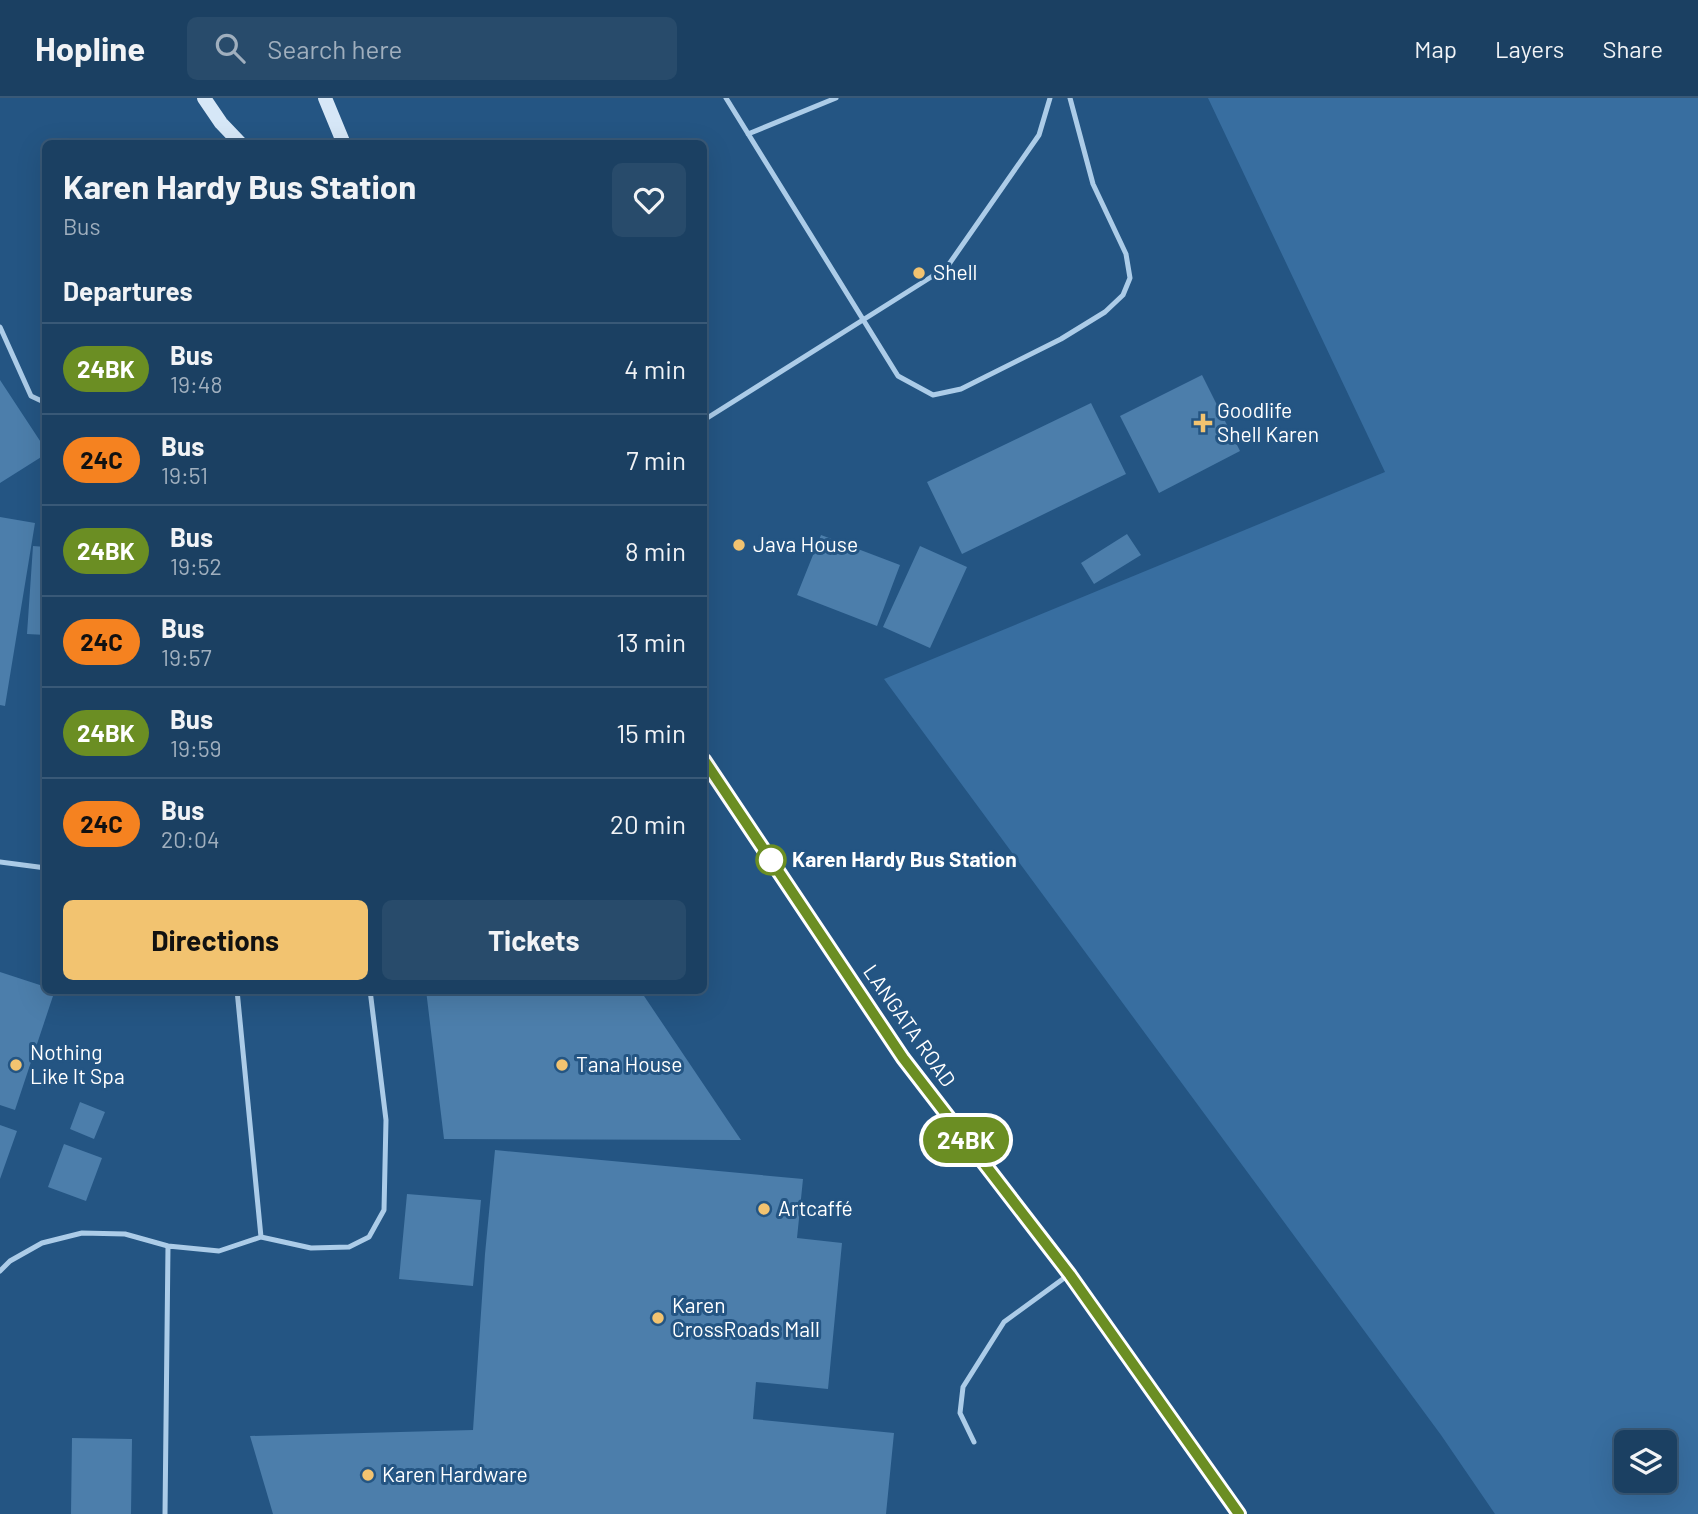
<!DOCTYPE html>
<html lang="en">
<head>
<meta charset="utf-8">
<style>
	:root { --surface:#1b4062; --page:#284b6b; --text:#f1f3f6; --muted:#a0afbe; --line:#395977; --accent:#f2c370 }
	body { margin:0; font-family:Barlow,sans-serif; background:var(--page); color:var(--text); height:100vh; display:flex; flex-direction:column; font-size:26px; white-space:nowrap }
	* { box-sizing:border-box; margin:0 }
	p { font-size:23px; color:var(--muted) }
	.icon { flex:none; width:38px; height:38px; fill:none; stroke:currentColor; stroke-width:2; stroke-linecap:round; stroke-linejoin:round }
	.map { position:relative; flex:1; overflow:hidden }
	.drawer { position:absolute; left:42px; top:42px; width:665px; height:854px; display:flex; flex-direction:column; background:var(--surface); border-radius:10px; box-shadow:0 7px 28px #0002,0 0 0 2px var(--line) }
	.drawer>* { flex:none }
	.badge { padding:0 14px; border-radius:23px; font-size:24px; line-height:46px }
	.tools { position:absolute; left:1614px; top:1332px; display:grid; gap:14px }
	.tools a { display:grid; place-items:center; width:63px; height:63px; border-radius:10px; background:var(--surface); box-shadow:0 7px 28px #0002,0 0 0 2px var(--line); font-size:35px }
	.map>.badge { position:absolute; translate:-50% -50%; box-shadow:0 0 0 4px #fff }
	h2 { padding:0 21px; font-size:26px; line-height:63px }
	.round { display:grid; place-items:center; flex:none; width:74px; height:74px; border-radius:10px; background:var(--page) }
	.overview { display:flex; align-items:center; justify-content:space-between; height:119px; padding:0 21px }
	h1 { font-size:33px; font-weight:700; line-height:52px }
	.cta { display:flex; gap:14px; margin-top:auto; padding:14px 21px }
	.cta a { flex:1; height:80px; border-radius:10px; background:var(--accent); color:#111; font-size:28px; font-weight:700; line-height:80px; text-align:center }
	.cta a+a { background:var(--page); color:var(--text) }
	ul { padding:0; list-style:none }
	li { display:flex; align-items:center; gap:21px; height:91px; padding:0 21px; border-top:2px solid var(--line) }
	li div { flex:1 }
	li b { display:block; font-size:26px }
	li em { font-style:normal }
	li .badge { min-width:77px; font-weight:700; text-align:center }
	header { display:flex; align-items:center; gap:42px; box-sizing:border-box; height:98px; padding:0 35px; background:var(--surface); border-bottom:2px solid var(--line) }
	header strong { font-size:33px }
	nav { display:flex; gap:38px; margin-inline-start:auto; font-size:24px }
	.search { width:490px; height:63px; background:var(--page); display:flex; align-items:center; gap:18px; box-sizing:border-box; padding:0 24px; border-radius:10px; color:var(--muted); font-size:26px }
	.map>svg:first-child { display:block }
	.green { fill:#386ea0; fill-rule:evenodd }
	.building { fill:#4c7eab }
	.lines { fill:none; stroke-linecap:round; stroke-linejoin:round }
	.lane { stroke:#accce8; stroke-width:5 }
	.secondary { stroke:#d6e7f7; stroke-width:14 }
	.line-casing { stroke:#fff; stroke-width:16 }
	.line { stroke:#6b8e23; stroke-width:10 }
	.poi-dot { fill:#f2c370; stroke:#245583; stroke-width:2.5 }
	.stop-dot { fill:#fff; stroke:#6b8e23; stroke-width:3.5 }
	.labels { text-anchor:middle; stroke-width:6; stroke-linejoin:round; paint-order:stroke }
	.poi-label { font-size:21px; fill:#fff; stroke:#245583; text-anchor:start }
	.stop-label { font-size:21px; font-weight:bold; fill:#fff; stroke:#245583; text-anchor:start }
	.street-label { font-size:21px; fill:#fff; stroke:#245583 }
</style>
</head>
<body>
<header>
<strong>Hopline</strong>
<div class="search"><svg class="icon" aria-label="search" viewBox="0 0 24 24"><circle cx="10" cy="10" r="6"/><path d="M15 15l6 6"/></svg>Search here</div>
<nav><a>Map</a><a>Layers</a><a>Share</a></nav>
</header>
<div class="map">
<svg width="1698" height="1416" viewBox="0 0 1698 1416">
	<rect width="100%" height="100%" fill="#245583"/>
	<path class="green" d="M1208,0H1698V1416H1495L1441,1337L884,581L1385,374ZM1626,1344H1664V1382H1626Z"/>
	<path class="building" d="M1202,277L1240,353L1159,395L1120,318Z
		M0,282L46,352V356L0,385Z
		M1091,305L1126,376L962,456L927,384Z
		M0,419L35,425L5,608L0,607Z
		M1127,436L1141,457L1094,486L1081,465Z
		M821,437L900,467L877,528L797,497Z
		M33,448L46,449V537L27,536Z
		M920,448L967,469L930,550L883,529Z
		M0,874L46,889V892H55L15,1012L0,1007Z
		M426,892H640L741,1042L444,1041Z
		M80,1004L105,1014L94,1041L70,1031Z
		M0,1027L17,1033L0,1081Z
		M64,1046L102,1060L86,1103L48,1089Z
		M495,1052L803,1081L797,1140L842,1145L828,1291L756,1284L753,1321L894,1335L886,1416H273L250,1338L473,1332L485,1156Z
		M407,1096L481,1102L473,1188L399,1181Z
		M72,1340L132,1341L131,1416H71Z"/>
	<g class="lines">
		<path class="lane" d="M726,0L898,278L933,297L961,291L1061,241L1105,214L1123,197L1130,180L1126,156L1093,86L1070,0
			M748,36L836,0
			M0,229L31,298L46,305
			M704,322L947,169L1039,37L1050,0
			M0,764L46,770
			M237,892L261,1139L311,1150L349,1149L369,1139L384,1112L386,1022L370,892
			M0,1173L10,1163L42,1145L82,1135L125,1136L168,1148L219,1153L261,1139
			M974,1344L960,1315L963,1289L1004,1224L1067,1178
			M165,1416L168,1148"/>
		<path class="secondary" d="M204,0L221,25L241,46
			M325,0L344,46
			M704,662L903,960L1070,1177L1239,1416"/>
	</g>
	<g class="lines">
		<defs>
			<path id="line" d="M704,662L903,960L1070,1177L1239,1416"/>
		</defs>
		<use href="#line" class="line-casing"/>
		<use href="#line" class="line"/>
	</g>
	<g class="poi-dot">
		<circle cx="919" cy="175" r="7"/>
		<path d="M1199.5 314.5h7v7h7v7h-7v7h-7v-7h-7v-7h7z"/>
		<circle cx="739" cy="447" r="7"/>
		<circle cx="16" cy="967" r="7"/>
		<circle cx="562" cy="967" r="7"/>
		<circle cx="764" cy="1111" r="7"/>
		<circle cx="658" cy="1220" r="7"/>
		<circle cx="368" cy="1377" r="7"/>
	</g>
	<circle class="stop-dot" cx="771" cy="762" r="14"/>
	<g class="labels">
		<g class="poi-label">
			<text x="933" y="182">Shell</text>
			<text x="1217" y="320">Goodlife<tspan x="1217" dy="24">Shell Karen</tspan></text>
			<text x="753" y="454">Java House</text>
			<text x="30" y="962">Nothing<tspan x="30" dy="24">Like It Spa</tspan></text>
			<text x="576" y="974">Tana House</text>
			<text x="778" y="1118">Artcaffé</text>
			<text x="672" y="1215">Karen<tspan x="672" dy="24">CrossRoads Mall</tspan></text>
			<text x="382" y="1384">Karen Hardware</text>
		</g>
		<g class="stop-label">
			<text x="792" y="769">Karen Hardy Bus Station</text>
		</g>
		<g class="street-label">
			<text transform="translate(909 928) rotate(55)" y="7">LANGATA ROAD</text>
		</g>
	</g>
</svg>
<div class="tools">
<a><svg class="icon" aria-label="layers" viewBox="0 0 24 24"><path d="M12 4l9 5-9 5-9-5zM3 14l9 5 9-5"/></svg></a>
</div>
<b class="badge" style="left:966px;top:1042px;background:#6b8e23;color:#fff">24BK</b>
<section class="drawer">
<div class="overview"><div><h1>Karen Hardy Bus Station</h1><p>Bus</p></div><a class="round"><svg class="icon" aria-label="heart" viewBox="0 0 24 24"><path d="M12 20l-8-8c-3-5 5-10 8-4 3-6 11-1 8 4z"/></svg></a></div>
<h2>Departures</h2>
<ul>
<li><span class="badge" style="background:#6b8e23;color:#fff">24BK</span><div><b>Bus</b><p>19:48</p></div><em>4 min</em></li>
<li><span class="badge" style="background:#f58220;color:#111">24C</span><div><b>Bus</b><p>19:51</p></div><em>7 min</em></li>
<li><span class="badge" style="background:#6b8e23;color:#fff">24BK</span><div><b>Bus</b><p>19:52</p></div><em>8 min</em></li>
<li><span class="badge" style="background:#f58220;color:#111">24C</span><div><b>Bus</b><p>19:57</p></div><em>13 min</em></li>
<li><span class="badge" style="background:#6b8e23;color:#fff">24BK</span><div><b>Bus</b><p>19:59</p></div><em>15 min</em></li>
<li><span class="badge" style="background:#f58220;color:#111">24C</span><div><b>Bus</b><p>20:04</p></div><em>20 min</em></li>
</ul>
<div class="cta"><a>Directions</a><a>Tickets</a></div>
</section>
</div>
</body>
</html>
